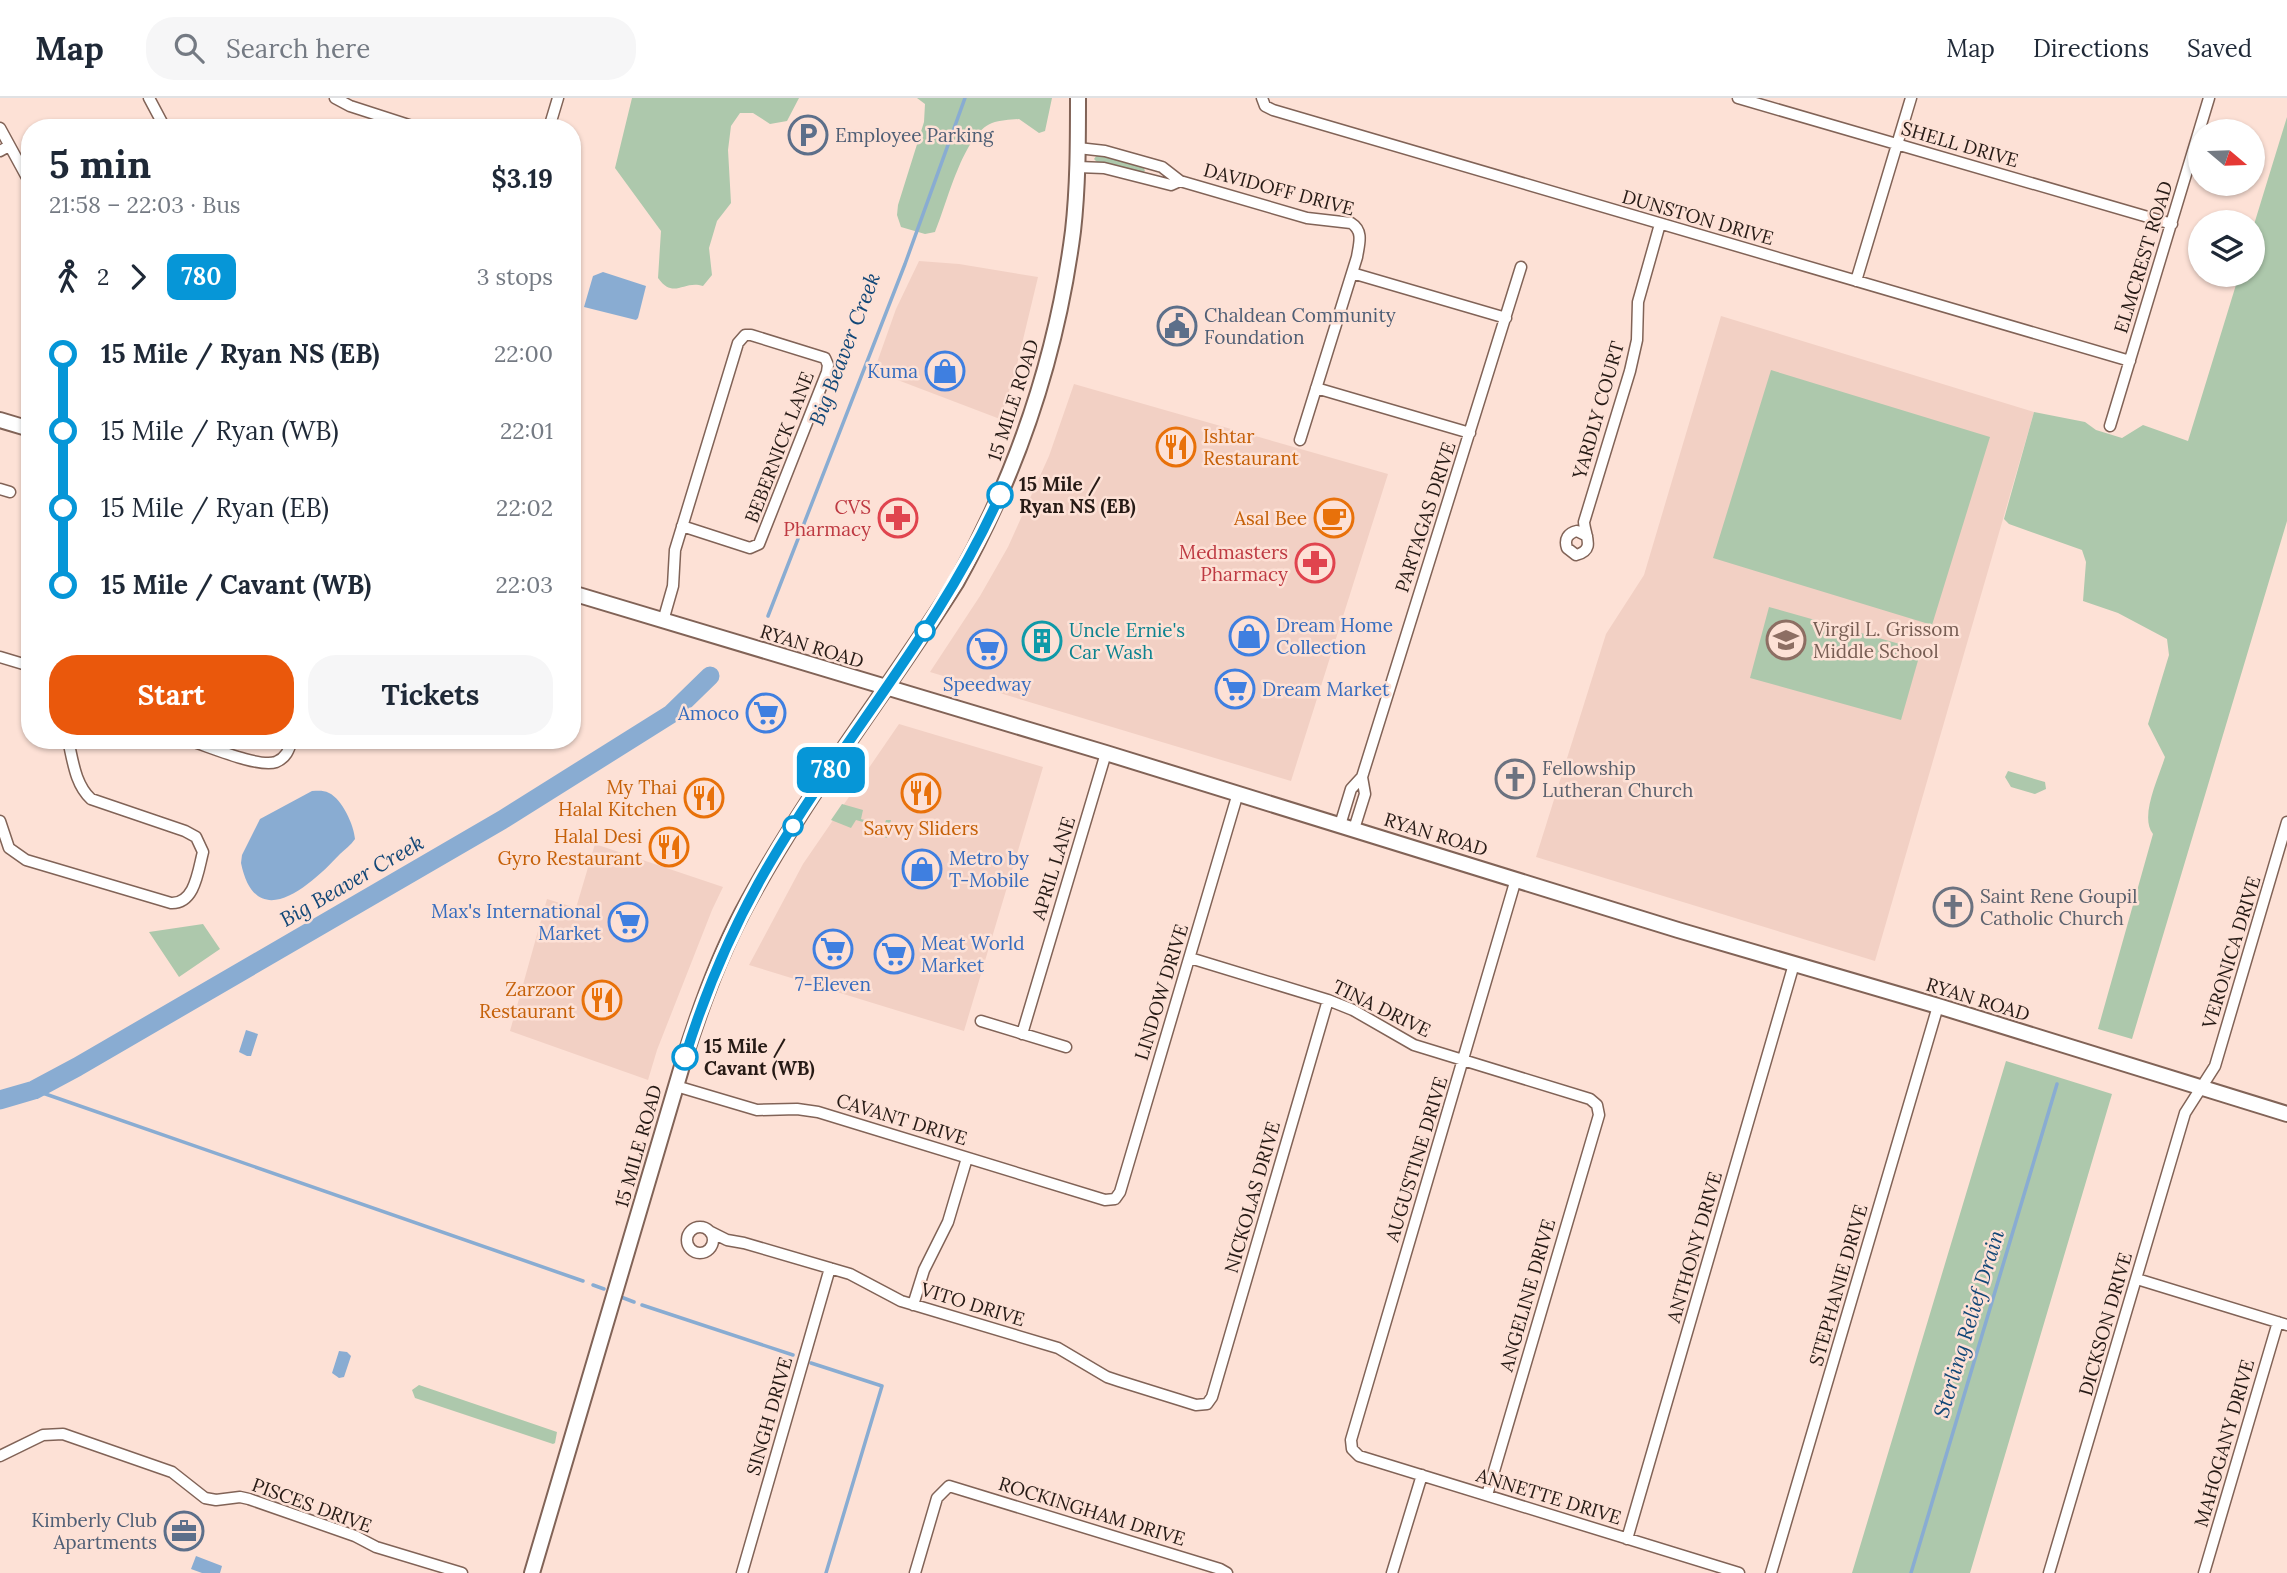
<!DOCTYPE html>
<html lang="en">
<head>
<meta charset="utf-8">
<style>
	:root { --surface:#fff; --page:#f6f6f7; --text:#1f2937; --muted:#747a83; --line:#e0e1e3; --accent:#ea580c }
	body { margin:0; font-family:Lora,serif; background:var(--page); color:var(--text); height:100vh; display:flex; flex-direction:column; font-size:26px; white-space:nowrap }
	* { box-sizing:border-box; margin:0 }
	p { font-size:23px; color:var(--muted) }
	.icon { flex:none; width:38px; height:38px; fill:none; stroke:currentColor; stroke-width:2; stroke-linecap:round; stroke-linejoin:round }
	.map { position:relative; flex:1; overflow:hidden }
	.sheet { position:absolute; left:21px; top:21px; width:560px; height:630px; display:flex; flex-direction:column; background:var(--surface); border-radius:28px; box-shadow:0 2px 5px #0004 }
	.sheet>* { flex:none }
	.badge { padding:0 14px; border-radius:10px; font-size:24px; line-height:46px }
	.needle { width:46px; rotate:109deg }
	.tools { position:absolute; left:2188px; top:21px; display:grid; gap:14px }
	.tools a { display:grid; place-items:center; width:77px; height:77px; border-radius:50%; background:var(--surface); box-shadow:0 2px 5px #0004; font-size:35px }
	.map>.badge { position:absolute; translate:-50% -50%; box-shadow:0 0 0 4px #fff }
	.legs { display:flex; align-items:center; gap:10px; height:77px; padding:0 28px; font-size:23px }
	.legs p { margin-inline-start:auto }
	.overview { display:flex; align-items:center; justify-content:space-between; height:119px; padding:0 28px }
	h1 { font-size:38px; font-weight:700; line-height:52px }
	.button { display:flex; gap:14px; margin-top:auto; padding:14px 28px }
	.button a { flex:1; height:80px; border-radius:28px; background:var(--accent); color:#fff; font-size:28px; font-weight:700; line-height:80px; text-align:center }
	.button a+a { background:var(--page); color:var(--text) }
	ul { padding:0 28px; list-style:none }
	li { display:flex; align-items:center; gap:24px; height:77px; font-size:26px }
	li i { display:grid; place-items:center; width:10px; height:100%; margin:0 9px; background:currentColor }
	li i::after { content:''; width:18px; height:18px; margin:-9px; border:5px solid; border-radius:50%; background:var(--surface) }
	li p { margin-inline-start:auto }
	li:first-child i { background:linear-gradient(#0000 50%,currentColor 0) }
	li:last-child i { background:linear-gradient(currentColor 50%,#0000 0) }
	header { display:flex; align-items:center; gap:42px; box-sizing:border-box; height:98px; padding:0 35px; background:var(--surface); border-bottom:2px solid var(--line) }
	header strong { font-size:33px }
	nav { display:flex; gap:38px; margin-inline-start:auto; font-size:24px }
	.search { width:490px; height:63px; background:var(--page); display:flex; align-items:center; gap:18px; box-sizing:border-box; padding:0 24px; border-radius:28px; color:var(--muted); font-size:26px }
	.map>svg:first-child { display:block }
	.built { fill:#f2d0c4 }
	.green { fill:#adc8ac }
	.water { fill:#89acd2 }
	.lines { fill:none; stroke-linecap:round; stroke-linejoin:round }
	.stream { stroke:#89acd2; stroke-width:3.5 }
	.river { stroke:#89acd2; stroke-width:19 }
	.street-casing { stroke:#816357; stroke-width:13 }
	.secondary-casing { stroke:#816357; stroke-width:18 }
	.street { stroke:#fff; stroke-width:10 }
	.secondary { stroke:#fff; stroke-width:14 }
	.line-1-casing { stroke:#fff; stroke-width:16 }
	.line-1 { stroke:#0696d7; stroke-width:10 }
	.stop-1-dot { fill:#fff; stroke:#0696d7; stroke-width:3.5 }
	.labels { text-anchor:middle; stroke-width:5; stroke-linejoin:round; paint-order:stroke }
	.service-label { font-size:19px; fill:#4e5e75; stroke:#fde1d6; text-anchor:start }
	.street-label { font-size:19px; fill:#261a15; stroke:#fde1d6 }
	.shop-label { font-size:19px; fill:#366cbe; stroke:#fde1d6; text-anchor:start }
	.food-label { font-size:19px; fill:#c56008; stroke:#fde1d6; text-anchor:end }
	.stop-label { font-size:19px; font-weight:bold; fill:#261a15; stroke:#fde1d6; text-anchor:start }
	.health-label { font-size:19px; fill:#be3a42; stroke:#fde1d6; text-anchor:end }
	.education-label { font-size:19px; fill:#785e54; stroke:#fde1d6; text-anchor:start }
	.culture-label { font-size:19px; fill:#0d838f; stroke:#fde1d6; text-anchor:start }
	.worship-label { font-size:19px; fill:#5b616d; stroke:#fde1d6; text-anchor:start }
	.water-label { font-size:21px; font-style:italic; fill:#124777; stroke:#fde1d6 }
</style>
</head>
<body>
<header>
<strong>Map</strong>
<div class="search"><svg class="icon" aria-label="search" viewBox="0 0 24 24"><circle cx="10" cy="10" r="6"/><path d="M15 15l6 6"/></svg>Search here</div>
<nav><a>Map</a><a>Directions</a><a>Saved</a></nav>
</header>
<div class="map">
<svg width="2287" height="1475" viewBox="0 0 2287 1475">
	<rect width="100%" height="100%" fill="#fde1d6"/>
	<path class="built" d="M919,163L959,166L1038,179L1015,275L1000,321L874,273L896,211Z
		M1721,218L2034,314L1875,863L1536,759L1606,536L1644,477Z
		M1074,286L1388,376L1291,683L930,574L980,498L1008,449L1049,358Z
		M899,626L1043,669L964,933L749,867L803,766Z
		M595,746L723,789L712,812L657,952L648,982L510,933L547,801L576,810Z"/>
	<path class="green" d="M632,0H799L787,23L770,26L753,15H740L731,28L728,52L731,105L717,123L709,150L712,177L703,188C683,182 674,202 658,180L661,133L615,70Z
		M917,0H1052L1045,33L1039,35L1019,21C1010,22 1000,22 992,25C963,36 947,106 935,134L925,136L901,129L897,117L898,107L924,24L925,6Z
		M2287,19V423L2132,941L2098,931L2153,736C2139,719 2159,679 2165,659L2148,626L2169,557L2167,541L2118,515L2083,503L2086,464L2082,452L2009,426L2004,421L2034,314L2085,324L2096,332L2122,340L2143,327L2188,343L2239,177H2252V133Z
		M1097,57L1143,68L1145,73L1141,76L1097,64L1094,61Z
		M1771,272L1990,339L1932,527L1713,460Z
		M1769,509L1921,552L1901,622L1750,580Z
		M2008,673L2045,684L2046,691L2035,696L2011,689L2005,679Z
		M842,706L863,712L861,721L884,728L886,722H891L887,740L881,738L883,730L856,722L851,730L831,722Z
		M203,826L220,851L179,879L149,834Z
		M2006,963L2112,996L1970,1475H1852Z
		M419,1287L557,1334L555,1345L553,1346L415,1300L412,1292Z"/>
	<path class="water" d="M603,174L646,188L638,220L636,222L584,209L593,178Z
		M312,693C318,693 323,692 329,695C342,701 354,727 355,741C351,747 345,751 340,756C312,786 256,838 241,765L242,757L260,721Z
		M246,932L258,936L251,958H247L239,954Z
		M339,1253L347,1254L351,1258L344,1279L339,1280L332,1275Z
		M196,1458L222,1468L220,1475H202L191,1471Z"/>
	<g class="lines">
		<path class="stream" d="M768,518L905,166L965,0
			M34,992L583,1183
			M593,1187L604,1191
			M621,1199L634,1204
			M642,1207L793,1257
			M811,1265L882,1288L826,1475
			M1911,1475L2057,986"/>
		<path class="river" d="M0,1002L34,992L77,969L502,722L671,616L710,578"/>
		<defs>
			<path id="street" d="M149,0L165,30
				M335,0L350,8L418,30
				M1262,0L1265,8L1273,12L2130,263
				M1738,0L2172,126
				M0,30L30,85
				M549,30L558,0
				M1078,50L1105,53L1162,69L1180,83L1307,120L1351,125C1364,133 1359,146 1357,159L1300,342
				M0,53L9,48
				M1078,69L1104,70L1171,87L1180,83
				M1352,175L1506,220
				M1856,183L1911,0
				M1316,290L1470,335
				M2110,328L2209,0
				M0,391L10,394
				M1587,438L1577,433C1568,435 1564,441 1567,450L1576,457C1596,452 1585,438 1584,424L1630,273L1637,242L1638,204L1660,126
				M663,523L673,488L675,452L738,245L745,237H751L825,260L828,267L827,274L759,446L750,450L682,428
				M0,559L30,568
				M188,642C208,648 258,670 276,664C286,660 289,652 292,642
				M0,723L9,750L26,762L171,805C195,806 198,773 203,754L196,739L185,733L91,701C75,686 73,663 68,642
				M1340,727L1351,691L1362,679L1521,169
				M1354,731L1365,696L1362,679
				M1516,781L1351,1342L1352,1351L1359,1358L1739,1475
				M1190,860L1328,902L1353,912L1414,947L1590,1001L1597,1007L1599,1017L1487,1397
				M981,923L1066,949
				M1022,936L1106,655
				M676,988L757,1012L797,1011L818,1014L1105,1102L1115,1101L1120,1094L1238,695
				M687 1142a13 13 0 1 1 26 0a13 13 0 1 1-26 0Z
				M711,1134L727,1142L744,1145L850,1176L901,1203L1058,1250L1107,1279L1119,1283L1196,1307L1207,1306L1212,1299L1328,902
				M2137,1181L2287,1227
				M913,1207L924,1172L948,1124L967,1060
				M0,1358L43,1337L63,1336L172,1374L205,1400L216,1402L240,1399L249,1401L355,1438L376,1449L462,1475
				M1627,1441L1794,866
				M742,1475L830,1170
				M915,1475L937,1400L949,1388L1220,1471L1227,1475
				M1392,1475L1422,1377
				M1771,1475L1938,908
				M2049,1475L2185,1015L2215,968L2287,724
				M2204,1475L2278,1224"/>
			<path id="secondary" d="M0,322L30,331
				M572,495L1106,655L1678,832L1938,908L2287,1016
				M532,1475L682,968C698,916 717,863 742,815C803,699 886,596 956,485C1017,376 1057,258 1073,133C1078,89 1078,44 1078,0"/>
		</defs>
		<use href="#street" class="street-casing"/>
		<use href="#secondary" class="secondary-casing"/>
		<use href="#street" class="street"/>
		<use href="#secondary" class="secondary"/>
	</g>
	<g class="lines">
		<defs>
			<path id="line-1" d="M685,959C706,891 734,826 770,765C843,640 941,530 1000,397"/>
		</defs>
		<use href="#line-1" class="line-1-casing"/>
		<use href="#line-1" class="line-1"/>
	</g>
	<defs>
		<symbol id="parking-ring" viewBox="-11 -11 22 22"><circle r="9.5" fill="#fde1d6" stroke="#5c6f8a" stroke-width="1.5"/><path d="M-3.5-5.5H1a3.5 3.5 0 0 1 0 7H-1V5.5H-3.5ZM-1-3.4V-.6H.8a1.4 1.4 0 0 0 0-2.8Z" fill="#5c6f8a"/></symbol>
		<symbol id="civic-ring" viewBox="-11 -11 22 22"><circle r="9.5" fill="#fde1d6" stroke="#5c6f8a" stroke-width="1.5"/><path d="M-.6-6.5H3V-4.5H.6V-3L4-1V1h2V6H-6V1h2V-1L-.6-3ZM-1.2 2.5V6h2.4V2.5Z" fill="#5c6f8a"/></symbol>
		<symbol id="shop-ring" viewBox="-11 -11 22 22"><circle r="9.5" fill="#fde1d6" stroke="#3f7fe0" stroke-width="1.5"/><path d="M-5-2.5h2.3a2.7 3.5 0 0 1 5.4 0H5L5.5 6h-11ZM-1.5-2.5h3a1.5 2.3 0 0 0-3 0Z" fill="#3f7fe0"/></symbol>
		<symbol id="restaurant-ring" viewBox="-11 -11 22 22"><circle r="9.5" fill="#fde1d6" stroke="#e8710a" stroke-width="1.5"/><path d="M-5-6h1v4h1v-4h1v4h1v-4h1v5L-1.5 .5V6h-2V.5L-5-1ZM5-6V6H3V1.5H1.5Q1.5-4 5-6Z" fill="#e8710a"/></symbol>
		<symbol id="pharmacy-ring" viewBox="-11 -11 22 22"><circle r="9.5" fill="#fde1d6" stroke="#e0444e" stroke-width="1.5"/><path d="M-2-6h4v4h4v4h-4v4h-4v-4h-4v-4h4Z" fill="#e0444e"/></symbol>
		<symbol id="cafe-ring" viewBox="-11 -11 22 22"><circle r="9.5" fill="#fde1d6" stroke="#e8710a" stroke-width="1.5"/><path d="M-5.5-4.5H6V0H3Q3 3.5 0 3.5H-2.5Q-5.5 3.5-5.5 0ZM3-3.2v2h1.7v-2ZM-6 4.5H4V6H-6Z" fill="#e8710a"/></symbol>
		<symbol id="school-ring" viewBox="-11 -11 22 22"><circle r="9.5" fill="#fde1d6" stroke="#8d6e63" stroke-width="1.5"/><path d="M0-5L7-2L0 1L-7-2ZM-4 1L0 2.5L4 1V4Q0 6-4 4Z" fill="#8d6e63"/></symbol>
		<symbol id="building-ring" viewBox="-11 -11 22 22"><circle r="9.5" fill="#fde1d6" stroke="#0f9aa8" stroke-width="1.5"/><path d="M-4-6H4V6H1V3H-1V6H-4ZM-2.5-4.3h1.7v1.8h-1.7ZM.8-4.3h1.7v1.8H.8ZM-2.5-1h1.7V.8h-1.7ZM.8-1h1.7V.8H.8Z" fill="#0f9aa8"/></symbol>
		<symbol id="supermarket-ring" viewBox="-11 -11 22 22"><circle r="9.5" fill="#fde1d6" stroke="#3f7fe0" stroke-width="1.5"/><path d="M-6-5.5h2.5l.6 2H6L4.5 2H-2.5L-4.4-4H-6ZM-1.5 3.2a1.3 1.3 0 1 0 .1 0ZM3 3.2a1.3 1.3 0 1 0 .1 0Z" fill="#3f7fe0"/></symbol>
		<symbol id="church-ring" viewBox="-11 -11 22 22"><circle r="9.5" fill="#fde1d6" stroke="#6b7280" stroke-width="1.5"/><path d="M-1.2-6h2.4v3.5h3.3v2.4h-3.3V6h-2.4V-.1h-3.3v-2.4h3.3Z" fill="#6b7280"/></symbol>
		<symbol id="office-ring" viewBox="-11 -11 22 22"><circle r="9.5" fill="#fde1d6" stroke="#5c6f8a" stroke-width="1.5"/><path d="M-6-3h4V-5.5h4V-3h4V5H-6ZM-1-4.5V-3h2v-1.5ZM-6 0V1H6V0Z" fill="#5c6f8a"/></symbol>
	</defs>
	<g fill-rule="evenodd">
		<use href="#parking-ring" x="786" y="15" width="44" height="44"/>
		<use href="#civic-ring" x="1155" y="206" width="44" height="44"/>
		<use href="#shop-ring" x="923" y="251" width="44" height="44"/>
		<use href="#restaurant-ring" x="1154" y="327" width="44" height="44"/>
		<use href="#pharmacy-ring" x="876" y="398" width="44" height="44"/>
		<use href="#cafe-ring" x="1312" y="398" width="44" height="44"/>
		<use href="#pharmacy-ring" x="1293" y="443" width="44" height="44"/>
		<use href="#shop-ring" x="1227" y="516" width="44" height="44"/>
		<use href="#school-ring" x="1764" y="520" width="44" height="44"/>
		<use href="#building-ring" x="1020" y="521" width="44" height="44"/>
		<use href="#supermarket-ring" x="965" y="529" width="44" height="44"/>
		<use href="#supermarket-ring" x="1213" y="569" width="44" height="44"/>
		<use href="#supermarket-ring" x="744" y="593" width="44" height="44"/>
		<use href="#church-ring" x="1493" y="659" width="44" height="44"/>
		<use href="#restaurant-ring" x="899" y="673" width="44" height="44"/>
		<use href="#restaurant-ring" x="682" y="678" width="44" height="44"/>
		<use href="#restaurant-ring" x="647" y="727" width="44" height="44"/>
		<use href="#shop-ring" x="900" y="749" width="44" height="44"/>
		<use href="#church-ring" x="1931" y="787" width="44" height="44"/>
		<use href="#supermarket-ring" x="606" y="802" width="44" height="44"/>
		<use href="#supermarket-ring" x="811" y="829" width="44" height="44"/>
		<use href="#supermarket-ring" x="872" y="834" width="44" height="44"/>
		<use href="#restaurant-ring" x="580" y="880" width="44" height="44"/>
		<use href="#office-ring" x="162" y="1411" width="44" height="44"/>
	</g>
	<g class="stop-1-dot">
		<circle cx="1000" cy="397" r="12"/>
		<circle cx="925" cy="533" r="9"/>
		<circle cx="793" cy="728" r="9"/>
		<circle cx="685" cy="959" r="12"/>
	</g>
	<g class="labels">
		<g class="service-label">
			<text x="835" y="44">Employee Parking</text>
			<text x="1204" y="224">Chaldean Community<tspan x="1204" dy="22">Foundation</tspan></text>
			<text x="157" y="1429" text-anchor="end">Kimberly Club<tspan x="157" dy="22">Apartments</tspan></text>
		</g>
		<g class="street-label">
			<text transform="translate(1960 46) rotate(16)" y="7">SHELL DRIVE</text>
			<text transform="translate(1279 91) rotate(15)" y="7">DAVIDOFF DRIVE</text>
			<text transform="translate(1698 119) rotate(16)" y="7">DUNSTON DRIVE</text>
			<text transform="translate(2143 159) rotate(-73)" y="7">ELMCREST ROAD</text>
			<text transform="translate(1013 302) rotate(-72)" y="7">15 MILE ROAD</text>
			<text transform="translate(1598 312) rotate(-74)" y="7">YARDLY COURT</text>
			<text transform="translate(779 349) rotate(-69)" y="7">BEBERNICK LANE</text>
			<text transform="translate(1425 419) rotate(-72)" y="7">PARTAGAS DRIVE</text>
			<text transform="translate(812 548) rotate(17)" y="7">RYAN ROAD</text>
			<text transform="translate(1436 736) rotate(17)" y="7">RYAN ROAD</text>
			<text transform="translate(1053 770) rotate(-73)" y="7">APRIL LANE</text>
			<text transform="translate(2231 854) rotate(-73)" y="7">VERONICA DRIVE</text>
			<text transform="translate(1161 894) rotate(-73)" y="7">LINDOW DRIVE</text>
			<text transform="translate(1978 901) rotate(17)" y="7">RYAN ROAD</text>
			<text transform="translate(1382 910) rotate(26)" y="7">TINA DRIVE</text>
			<text transform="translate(902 1021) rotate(17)" y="7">CAVANT DRIVE</text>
			<text transform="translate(638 1048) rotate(-74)" y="7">15 MILE ROAD</text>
			<text transform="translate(1416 1061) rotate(-73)" y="7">AUGUSTINE DRIVE</text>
			<text transform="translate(1252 1099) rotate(-74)" y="7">NICKOLAS DRIVE</text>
			<text transform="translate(1694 1149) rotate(-74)" y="7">ANTHONY DRIVE</text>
			<text transform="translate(1838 1187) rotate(-74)" y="7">STEPHANIE DRIVE</text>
			<text transform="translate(1527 1197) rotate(-74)" y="7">ANGELINE DRIVE</text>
			<text transform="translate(973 1206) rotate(17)" y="7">VITO DRIVE</text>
			<text transform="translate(2105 1226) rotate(-74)" y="7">DICKSON DRIVE</text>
			<text transform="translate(769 1318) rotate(-74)" y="7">SINGH DRIVE</text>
			<text transform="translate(2224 1345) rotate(-74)" y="7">MAHOGANY DRIVE</text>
			<text transform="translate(1549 1398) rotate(17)" y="7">ANNETTE DRIVE</text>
			<text transform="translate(312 1407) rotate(20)" y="7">PISCES DRIVE</text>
			<text transform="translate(1092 1413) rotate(17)" y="7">ROCKINGHAM DRIVE</text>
		</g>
		<g class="shop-label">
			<text x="918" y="280" text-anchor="end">Kuma</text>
			<text x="1276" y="534">Dream Home<tspan x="1276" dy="22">Collection</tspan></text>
			<text x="987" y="593" text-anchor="middle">Speedway</text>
			<text x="1262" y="598">Dream Market</text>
			<text x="739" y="622" text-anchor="end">Amoco</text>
			<text x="949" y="767">Metro by<tspan x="949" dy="22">T-Mobile</tspan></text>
			<text x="601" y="820" text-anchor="end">Max's International<tspan x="601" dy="22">Market</tspan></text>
			<text x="921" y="852">Meat World<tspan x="921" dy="22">Market</tspan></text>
			<text x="833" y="893" text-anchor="middle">7-Eleven</text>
		</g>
		<g class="food-label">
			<text x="1203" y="345" text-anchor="start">Ishtar<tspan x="1203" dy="22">Restaurant</tspan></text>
			<text x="1307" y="427">Asal Bee</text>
			<text x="677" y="696">My Thai<tspan x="677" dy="22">Halal Kitchen</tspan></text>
			<text x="921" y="737" text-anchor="middle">Savvy Sliders</text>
			<text x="642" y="745">Halal Desi<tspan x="642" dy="22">Gyro Restaurant</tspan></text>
			<text x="575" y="898">Zarzoor<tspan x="575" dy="22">Restaurant</tspan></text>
		</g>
		<g class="stop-label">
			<text x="1019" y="393">15 Mile /<tspan x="1019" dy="22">Ryan NS (EB)</tspan></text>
			<text x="704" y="955">15 Mile /<tspan x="704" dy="22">Cavant (WB)</tspan></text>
		</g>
		<g class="health-label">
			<text x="871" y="416">CVS<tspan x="871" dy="22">Pharmacy</tspan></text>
			<text x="1288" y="461">Medmasters<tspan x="1288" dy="22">Pharmacy</tspan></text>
		</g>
		<g class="education-label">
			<text x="1813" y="538">Virgil L. Grissom<tspan x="1813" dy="22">Middle School</tspan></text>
		</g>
		<g class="culture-label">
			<text x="1069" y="539">Uncle Ernie's<tspan x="1069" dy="22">Car Wash</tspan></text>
		</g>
		<g class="worship-label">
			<text x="1542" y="677">Fellowship<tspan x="1542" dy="22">Lutheran Church</tspan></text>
			<text x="1980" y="805">Saint Rene Goupil<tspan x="1980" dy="22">Catholic Church</tspan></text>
		</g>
		<g class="water-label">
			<text transform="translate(845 251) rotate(-69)" y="7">Big Beaver Creek</text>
			<text transform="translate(352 783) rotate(-30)" y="7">Big Beaver Creek</text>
			<text transform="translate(1969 1226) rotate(-73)" y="7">Sterling Relief Drain</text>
		</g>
	</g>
</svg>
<div class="tools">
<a><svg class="needle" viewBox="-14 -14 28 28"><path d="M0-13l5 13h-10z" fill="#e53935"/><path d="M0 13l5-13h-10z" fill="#747a83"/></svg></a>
<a><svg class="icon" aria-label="layers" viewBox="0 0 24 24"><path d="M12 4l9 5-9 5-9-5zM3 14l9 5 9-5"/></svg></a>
</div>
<b class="badge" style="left:831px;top:672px;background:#0696d7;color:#fff">780</b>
<section class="sheet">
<div class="overview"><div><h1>5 min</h1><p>21:58 – 22:03 · Bus</p></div><b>$3.19</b></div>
<div class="legs"><svg class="icon" aria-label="walk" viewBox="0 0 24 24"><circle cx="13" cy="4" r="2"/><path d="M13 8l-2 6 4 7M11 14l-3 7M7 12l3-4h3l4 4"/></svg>2<svg class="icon" aria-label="forward" viewBox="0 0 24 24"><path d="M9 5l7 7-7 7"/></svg><b class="badge" style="background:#0696d7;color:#fff">780</b><p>3 stops</p></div>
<ul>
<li><i style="color:#0696d7"></i><b>15 Mile / Ryan NS (EB)</b><p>22:00</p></li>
<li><i style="color:#0696d7"></i><span>15 Mile / Ryan (WB)</span><p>22:01</p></li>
<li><i style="color:#0696d7"></i><span>15 Mile / Ryan (EB)</span><p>22:02</p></li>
<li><i style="color:#0696d7"></i><b>15 Mile / Cavant (WB)</b><p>22:03</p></li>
</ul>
<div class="button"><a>Start</a><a>Tickets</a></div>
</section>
</div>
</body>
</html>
